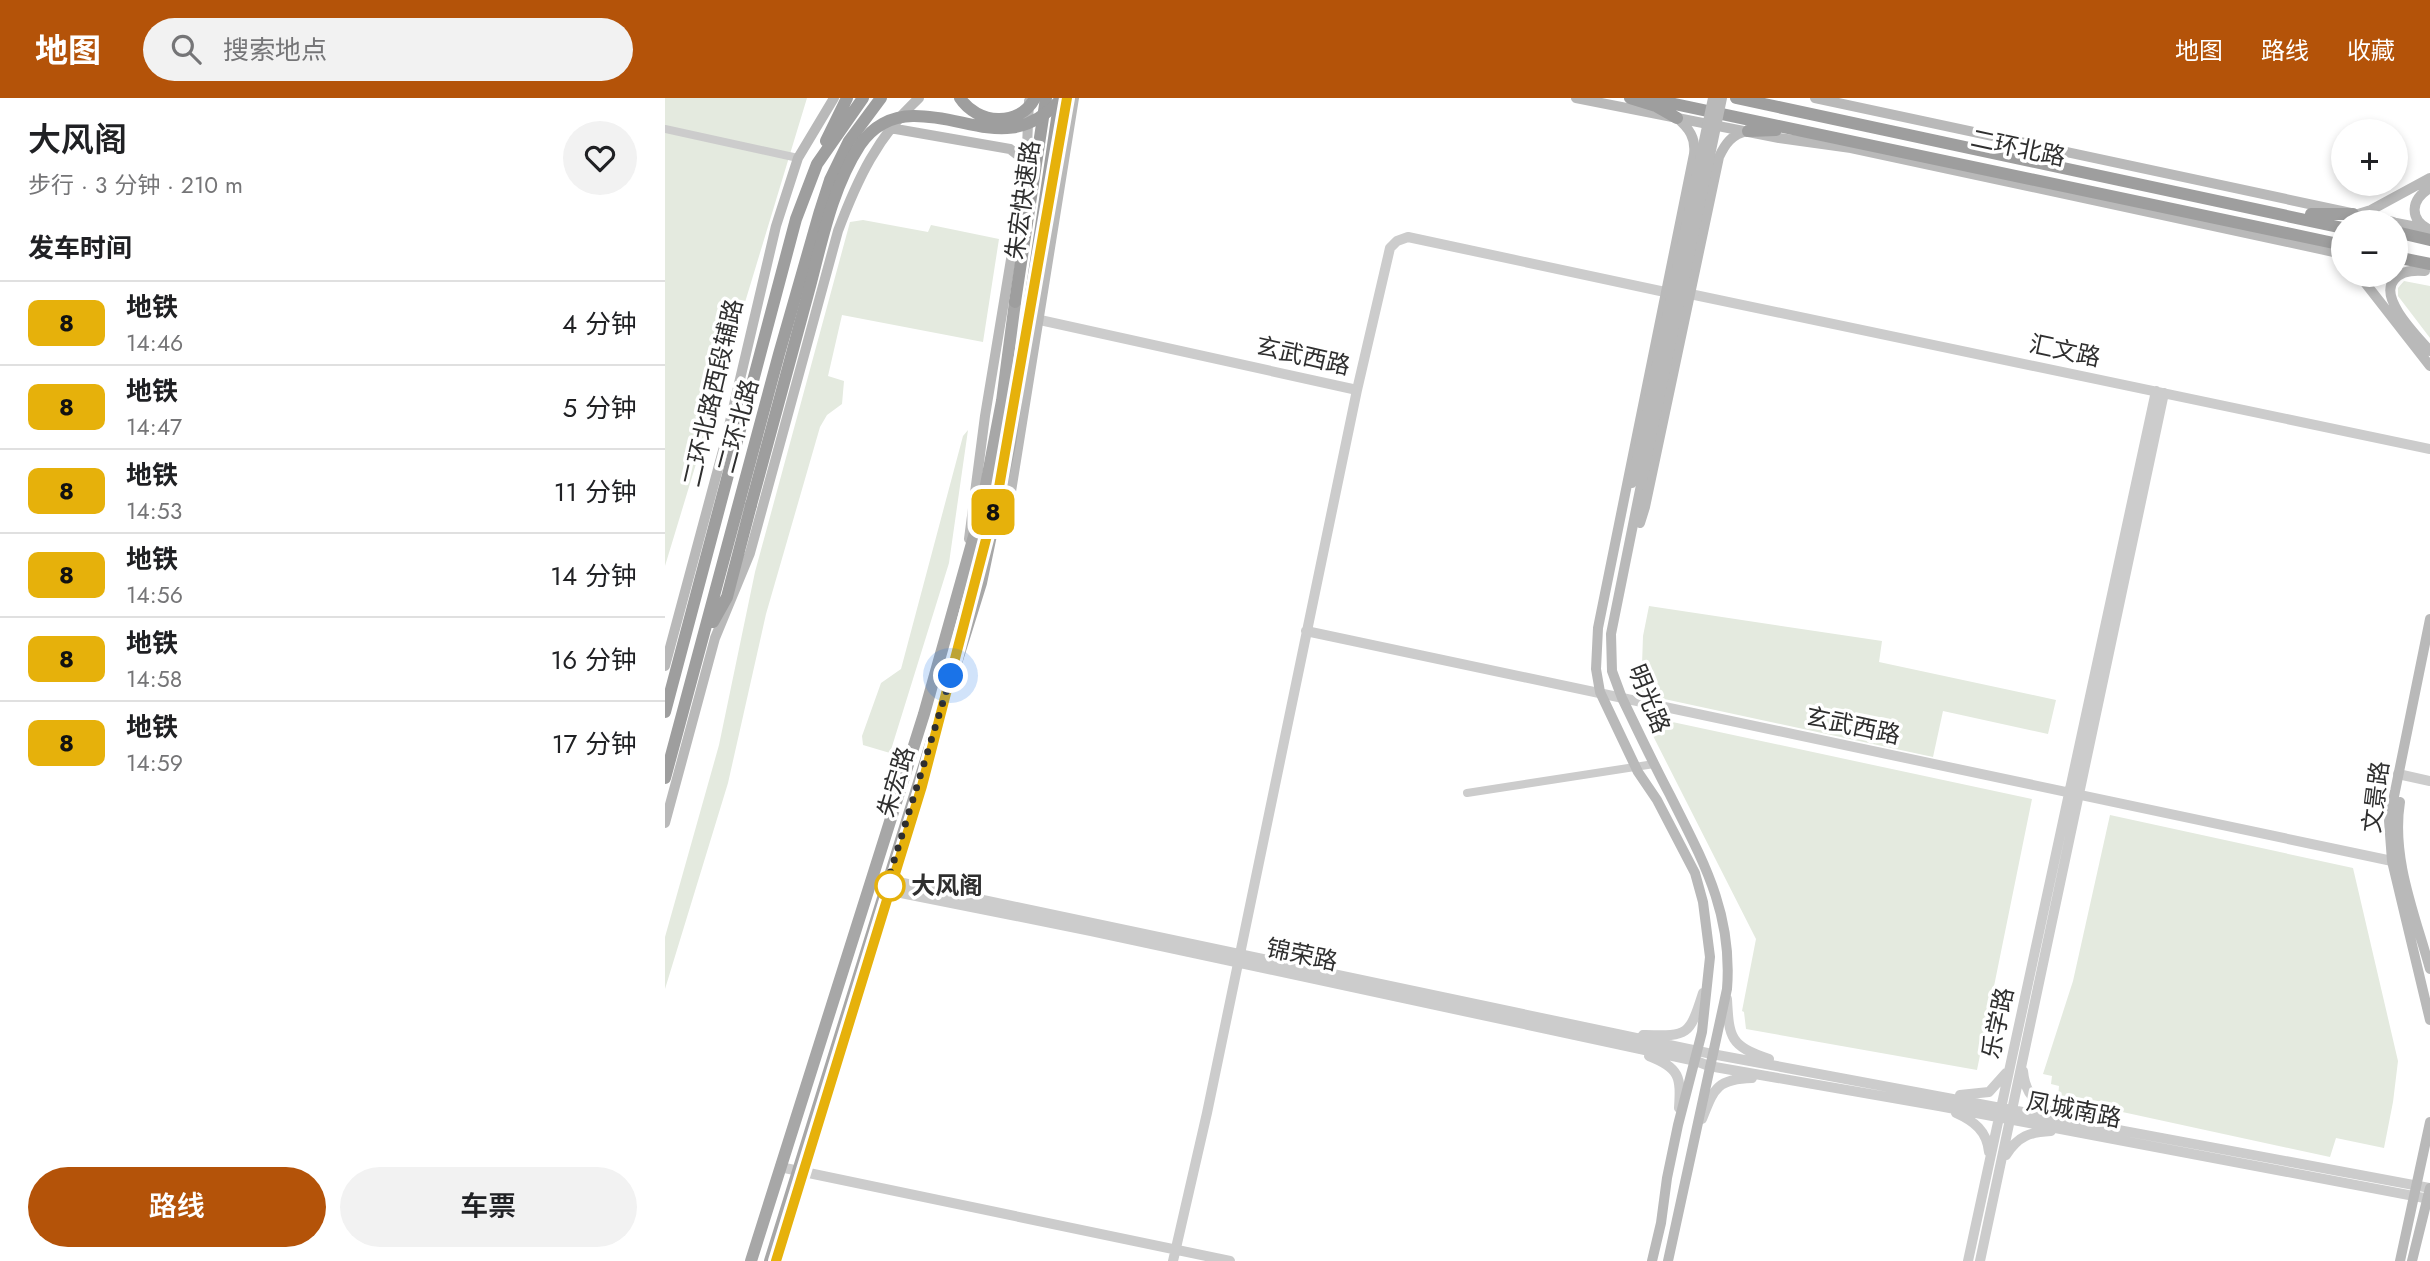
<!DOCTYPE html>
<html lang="zh">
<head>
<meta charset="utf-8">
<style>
	:root { --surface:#fff; --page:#f2f2f2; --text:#202124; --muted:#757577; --line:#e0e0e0; --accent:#b45309 }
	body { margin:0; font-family:Jost,"Noto Sans SC",sans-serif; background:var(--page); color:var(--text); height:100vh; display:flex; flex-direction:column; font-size:26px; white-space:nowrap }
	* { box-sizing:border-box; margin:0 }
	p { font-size:23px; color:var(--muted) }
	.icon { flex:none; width:38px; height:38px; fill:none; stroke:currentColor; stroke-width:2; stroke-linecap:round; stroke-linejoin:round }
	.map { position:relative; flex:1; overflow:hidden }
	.sheet { display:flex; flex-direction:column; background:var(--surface); width:665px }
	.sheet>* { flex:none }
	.badge { padding:0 14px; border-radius:10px; font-size:24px; line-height:46px }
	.tools { position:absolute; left:1666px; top:21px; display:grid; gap:14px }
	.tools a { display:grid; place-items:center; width:77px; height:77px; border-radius:50%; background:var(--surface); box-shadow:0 4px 10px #0003; font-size:35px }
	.you { position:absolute; width:35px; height:35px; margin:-18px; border:5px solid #fff; border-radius:50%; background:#1a73e8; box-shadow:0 0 0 10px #1a73e833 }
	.map>.badge { position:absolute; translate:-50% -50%; box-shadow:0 0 0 4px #fff }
	h2 { padding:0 28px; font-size:26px; line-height:63px }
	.round { display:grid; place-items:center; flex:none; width:74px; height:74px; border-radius:37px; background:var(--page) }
	.summary { display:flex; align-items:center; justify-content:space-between; height:119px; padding:0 28px }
	h1 { font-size:33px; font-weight:600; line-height:52px }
	.action { display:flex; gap:14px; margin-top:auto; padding:14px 28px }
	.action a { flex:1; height:80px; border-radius:42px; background:var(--accent); color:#fff; font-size:28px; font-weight:600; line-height:80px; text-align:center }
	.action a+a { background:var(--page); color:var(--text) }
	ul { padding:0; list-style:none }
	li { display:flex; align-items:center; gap:21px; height:84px; padding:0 28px; border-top:2px solid var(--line) }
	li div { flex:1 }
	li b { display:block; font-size:26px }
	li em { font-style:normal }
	li .badge { min-width:77px; font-weight:700; text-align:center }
	header { display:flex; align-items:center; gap:42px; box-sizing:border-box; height:98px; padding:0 35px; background:var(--accent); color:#fff }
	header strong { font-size:33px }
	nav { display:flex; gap:38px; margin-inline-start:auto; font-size:24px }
	.search { width:490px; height:63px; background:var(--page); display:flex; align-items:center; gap:18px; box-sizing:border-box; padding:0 24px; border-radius:38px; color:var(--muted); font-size:26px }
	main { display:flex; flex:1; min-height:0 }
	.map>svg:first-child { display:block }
	.green { fill:#e4eadf }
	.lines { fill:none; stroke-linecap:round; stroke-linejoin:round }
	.minor { stroke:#ccc; stroke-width:8 }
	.tertiary { stroke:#ccc; stroke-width:10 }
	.secondary { stroke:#b9b9b9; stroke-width:10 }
	.primary { stroke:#a7a7a7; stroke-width:12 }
	.trunk { stroke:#9e9e9e; stroke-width:12 }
	.secondary-bridge { stroke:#b9b9b9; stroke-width:10 }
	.trunk-bridge { stroke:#9e9e9e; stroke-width:12 }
	.line-casing { stroke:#fff; stroke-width:16 }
	.line { stroke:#e6b10b; stroke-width:10 }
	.walk { stroke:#2f2f2f; stroke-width:7; stroke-dasharray:0 12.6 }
	.stop-dot { fill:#fff; stroke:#e6b10b; stroke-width:3.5 }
	.labels { text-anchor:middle; stroke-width:7; stroke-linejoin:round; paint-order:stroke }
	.street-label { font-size:24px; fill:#2f2f2f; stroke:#fff }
	.stop-label { font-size:24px; font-weight:bold; fill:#2f2f2f; stroke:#fff; text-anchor:start }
</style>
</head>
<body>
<header>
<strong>地图</strong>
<div class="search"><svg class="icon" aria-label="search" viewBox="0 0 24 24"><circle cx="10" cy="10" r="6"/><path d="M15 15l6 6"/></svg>搜索地点</div>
<nav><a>地图</a><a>路线</a><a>收藏</a></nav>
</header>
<main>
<section class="sheet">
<div class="summary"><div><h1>大风阁</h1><p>步行 · 3 分钟 · 210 m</p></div><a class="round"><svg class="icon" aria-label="heart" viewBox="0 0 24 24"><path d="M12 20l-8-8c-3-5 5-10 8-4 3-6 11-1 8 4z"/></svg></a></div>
<h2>发车时间</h2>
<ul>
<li><span class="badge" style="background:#e6b10b;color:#111">8</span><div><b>地铁</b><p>14:46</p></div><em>4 分钟</em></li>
<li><span class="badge" style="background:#e6b10b;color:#111">8</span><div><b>地铁</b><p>14:47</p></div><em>5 分钟</em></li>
<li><span class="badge" style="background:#e6b10b;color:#111">8</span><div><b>地铁</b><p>14:53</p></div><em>11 分钟</em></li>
<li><span class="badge" style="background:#e6b10b;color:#111">8</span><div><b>地铁</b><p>14:56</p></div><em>14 分钟</em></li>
<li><span class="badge" style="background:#e6b10b;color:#111">8</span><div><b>地铁</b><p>14:58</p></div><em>16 分钟</em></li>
<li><span class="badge" style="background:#e6b10b;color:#111">8</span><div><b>地铁</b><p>14:59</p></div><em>17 分钟</em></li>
</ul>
<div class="action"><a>路线</a><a>车票</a></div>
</section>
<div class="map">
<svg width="1765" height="1163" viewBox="0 0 1765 1163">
	<rect width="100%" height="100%" fill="#fff"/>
	<path class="green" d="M0,0H142L0,468Z
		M198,122L263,134L266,127L334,141L318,244L177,217L163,278L179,283L177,306L162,317L155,329L101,516L63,685L0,891V839L54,647L90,474L185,124Z
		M1739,183L1765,188V240L1733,198V190Z
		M303,332L284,465L225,655L198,647L197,638L216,585L236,571L298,338Z
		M984,508L1217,543L1214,564L1391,602L1383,636L1278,613L1268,659L976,596L978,538Z
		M984,619L1367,701L1312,972L1081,931L1079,914L1077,913L1091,841L982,626Z
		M1445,717L1688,770L1733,963L1728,1004L1719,1050L1671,1040L1665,1059L1393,1000L1394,988L1386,986L1387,978L1378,976L1408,883Z"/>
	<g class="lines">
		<path class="minor" d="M0,31L133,60
			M802,695L989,666"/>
		<path class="tertiary" d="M1025,196L1765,351
			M375,222L692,292L542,1015L508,1163
			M692,292L725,150L732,143L743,139L1000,194
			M641,533L1727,763
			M1733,676L1765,683
			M224,782L1047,956L1765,1090
			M221,792L426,833L1031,963L1044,968L1274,1008L1765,1101
			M1062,901C1064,940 1065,948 1104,961
			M978,937C1023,938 1024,939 1038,895
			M984,958C1015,970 1016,979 1014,1010
			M1358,973C1360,997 1372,1006 1391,1017
			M1295,997L1324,994L1341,975
			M1291,1015C1309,1023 1322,1033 1324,1054
			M1037,1021C1049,991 1051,981 1087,980
			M1341,1057C1353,1038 1365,1034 1386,1033
			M115,1069L565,1163
			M1303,1163L1491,293
			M1315,1163L1499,295"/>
		<path class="secondary" d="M911,0L1114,40L1186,50L1678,156
			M1150,0L1728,124
			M225,30L345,51L354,58L359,68
			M1693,116L1706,112L1765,80
			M1731,125L1762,131
			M1765,132C1743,121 1746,101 1765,90
			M1760,173C1749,172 1736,172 1729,182C1713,200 1753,239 1765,253
			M1694,177L1765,268
			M976,387L946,536L947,573L957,600C973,633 988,665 1005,697C1038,763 1068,815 1062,891L1003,1163
			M975,425L980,409L1054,59C1060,46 1067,36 1082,33
			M329,436L344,406L409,0
			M304,441L320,318L361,71L364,3
			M1765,521L1724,723L1727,763L1765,922
			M0,568L60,345L111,128L133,60L169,0
			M1735,704C1726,760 1750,817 1765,871
			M0,725L50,540L85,455L173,133C192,82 213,37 254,0
			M987,1163L996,1125L1002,1080L1013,1027L1037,934L1045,859L1038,804L1030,775L992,702L973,674L935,594L931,571L933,530L1029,56C1031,40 1024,30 1012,20
			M1735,1163L1765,1024
			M1747,1163L1765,1090"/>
		<path class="primary" d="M86,1163L259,616L316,413L337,303L350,204
			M105,1163L316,485L345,346L364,210"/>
		<path class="trunk" d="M965,0L991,8L1012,20
			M981,0L1678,147
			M1071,0L1678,130
			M1083,33L1111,32
			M161,43L182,0
			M1646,116H1688
			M1731,134L1765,142
			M1731,159L1765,166
			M350,204L381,0
			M364,210L395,0
			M48,524L62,499L86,407
			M0,614L131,121L152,66L198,0
			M0,680L114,256L155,113L165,82L184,43L216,0"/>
		<path class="secondary-bridge" d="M967,385L1048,0
			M976,387L1057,0"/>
		<path class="trunk-bridge" d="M295,0C312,26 354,30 370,0
			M86,407C105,335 125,264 144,192C157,143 167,90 195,47C207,29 226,18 248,18C305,17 347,56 397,0"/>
	</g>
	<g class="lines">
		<defs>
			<path id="line" d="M111,1163L257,688L333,395L402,0"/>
		</defs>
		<use href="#line" class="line-casing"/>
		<use href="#line" class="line"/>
		<path class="walk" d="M225,788L220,792L286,578"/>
	</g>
	<circle class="stop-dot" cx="225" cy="788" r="14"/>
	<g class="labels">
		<g class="street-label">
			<text transform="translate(1353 50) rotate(12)" y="8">二环北路</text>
			<text transform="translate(358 102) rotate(-82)" y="8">朱宏快速路</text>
			<text transform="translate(1400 253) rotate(12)" y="8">汇文路</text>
			<text transform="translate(638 258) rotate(13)" y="8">玄武西路</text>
			<text transform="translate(48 295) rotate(-77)" y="8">二环北路西段辅路</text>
			<text transform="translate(73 328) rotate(-75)" y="8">二环北路</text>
			<text transform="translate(984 601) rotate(68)" y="8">明光路</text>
			<text transform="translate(1188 628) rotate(12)" y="8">玄武西路</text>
			<text transform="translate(231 684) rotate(-73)" y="8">朱宏路</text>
			<text transform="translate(1711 699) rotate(-83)" y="8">文景路</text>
			<text transform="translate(637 857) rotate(12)" y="8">锦荣路</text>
			<text transform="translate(1333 925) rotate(-78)" y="8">乐学路</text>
			<text transform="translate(1409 1012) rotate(11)" y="8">凤城南路</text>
		</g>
		<g class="stop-label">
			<text x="246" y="796">大风阁</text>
		</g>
	</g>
</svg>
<div class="tools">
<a>+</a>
<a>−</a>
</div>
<div class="you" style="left:286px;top:578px"></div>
<b class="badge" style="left:328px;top:414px;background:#e6b10b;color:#111">8</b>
</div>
</main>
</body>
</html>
